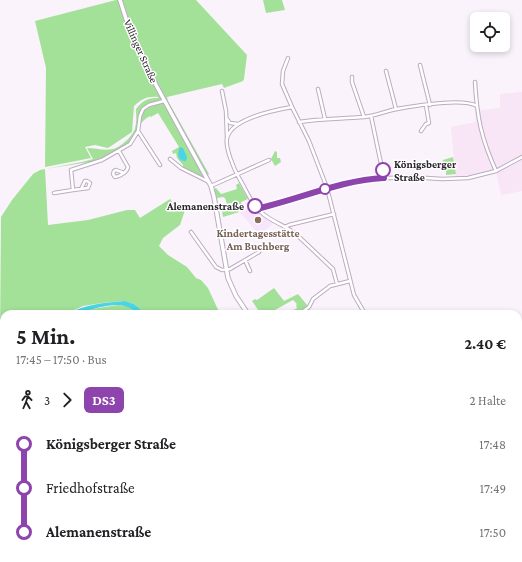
<!DOCTYPE html>
<html lang="de">
<head>
<meta charset="utf-8">
<style>
	:root { --surface:#fff; --page:#f6f6f6; --text:#202124; --muted:#757577 }
	body { margin:0; font-family:"Crimson Pro",serif; background:var(--page); color:var(--text); height:100vh; display:flex; flex-direction:column; font-size:15px; white-space:nowrap }
	* { box-sizing:border-box; margin:0 }
	p { font-size:13px; color:var(--muted) }
	.icon { flex:none; width:22px; height:22px; fill:none; stroke:currentColor; stroke-width:2; stroke-linecap:round; stroke-linejoin:round }
	.map { position:relative; flex:1; overflow:hidden }
	.drawer { position:absolute; left:0px; top:310px; width:522px; height:252px; display:flex; flex-direction:column; background:var(--surface); border-radius:12px 12px 0 0; box-shadow:0 2px 6px #0003 }
	.drawer>* { flex:none }
	.badge { padding:0 8px; border-radius:6px; font-size:14px; line-height:26px }
	.buttons { position:absolute; left:470px; top:12px; display:grid; gap:8px }
	.buttons a { display:grid; place-items:center; width:40px; height:40px; border-radius:6px; background:var(--surface); box-shadow:0 2px 6px #0003; font-size:20px }
	.map>.badge { position:absolute; translate:-50% -50%; box-shadow:0 0 0 2px #fff }
	.legs { display:flex; align-items:center; gap:6px; height:44px; padding:0 16px; font-size:13px }
	.legs p { margin-inline-start:auto }
	.headline { display:flex; align-items:center; justify-content:space-between; height:68px; padding:0 16px }
	h1 { font-size:22px; font-weight:700; line-height:30px }
	ul { padding:0 16px; list-style:none }
	li { display:flex; align-items:center; gap:14px; height:44px; font-size:15px }
	li i { display:grid; place-items:center; width:6px; height:100%; margin:0 5px; background:currentColor }
	li i::after { content:''; width:10px; height:10px; margin:-5px; border:3px solid; border-radius:50%; background:var(--surface) }
	li p { margin-inline-start:auto }
	li:first-child i { background:linear-gradient(#0000 50%,currentColor 0) }
	li:last-child i { background:linear-gradient(currentColor 50%,#0000 0) }
	.map>svg:first-child { display:block }
	.commercial { fill:#fce7e3 }
	.industrial { fill:#f8e5f6 }
	.built { fill:#f6e5fb }
	.green { fill:#a3e198 }
	.water { fill:#4ad4e4 }
	.lines { fill:none; stroke-linecap:round; stroke-linejoin:round }
	.minor-casing { stroke:#bcacc1; stroke-width:4.5 }
	.tertiary-casing { stroke:#bcacc1; stroke-width:5 }
	.secondary-casing { stroke:#bcacc1; stroke-width:5.5 }
	.minor { stroke:#fff; stroke-width:2.5 }
	.tertiary { stroke:#fff; stroke-width:3 }
	.secondary { stroke:#fff; stroke-width:3.5 }
	.rail { stroke:#918a93; stroke-width:1; stroke-dasharray:5 5; stroke-linecap:butt }
	.line-1-casing { stroke:#fff; stroke-width:9 }
	.line-1 { stroke:#8e44ad; stroke-width:6 }
	.stop-1-dot { fill:#fff; stroke:#8e44ad; stroke-width:2 }
	.education-dot { fill:#8d6e63; stroke:#fff; stroke-width:1.5 }
	.labels { text-anchor:middle; stroke-width:3; stroke-linejoin:round; paint-order:stroke }
	.street-label { font-size:11px; fill:#2b252d; stroke:#fff }
	.stop-label { font-size:11px; font-weight:bold; fill:#2b252d; stroke:#fff; text-anchor:start }
	.education-label { font-size:11px; font-weight:bold; fill:#785e54; stroke:#fff }
</style>
</head>
<body>
<div class="map">
<svg width="522" height="562" viewBox="0 0 522 562">
	<rect width="100%" height="100%" fill="#faf3fc"/>
	<path class="commercial" d="M168,558H201V562H173Z"/>
	<path class="industrial" d="M522,92V191L501,195L496,171L483,175L456,179L451,127L476,122L475,111L500,108V94Z"/>
	<path class="built" d="M254,206L260,214L274,223L259,235L240,212Z"/>
	<path class="green" d="M116,0H196L247,55L244,79L243,81L224,88L222,84L167,97L168,101L209,174L204,179L183,167V165L177,158L176,153L173,154L172,151L179,147L158,113L151,117L150,116C139,122 139,128 135,140L115,152L96,161L45,169L48,225L88,220L127,210H135L140,218L170,199L180,211L183,208L185,210L180,225L163,238L159,246L168,255L187,267L196,278L201,280L208,288L220,314H146L134,304L125,301L102,303L83,306L66,314H4V340L0,342L1,217L12,200L33,174L40,170L82,162L93,159L87,148C95,148 104,151 113,149C120,148 134,135 135,128C137,122 136,115 136,109C143,100 148,98 158,98V97C147,96 142,99 134,106L132,132L108,148L95,145L85,147L91,158L45,167L46,68L35,21Z
		M263,0H282L285,10L266,13Z
		M275,151L277,152V158H280L281,162L275,166L271,159Z
		M453,157L456,174L446,175V171L442,170L443,160Z
		M239,183L248,199L241,202L242,205L238,207L239,212L223,217L222,211L233,209L232,203L227,204L225,198L223,197L217,198L214,189L216,188L221,194L237,189L236,185Z
		M274,288L284,301L298,294L308,306L296,314H287L297,308L296,305L297,304L293,300L275,310L261,314L252,301L255,299L257,300Z
		M118,305L127,306L141,314H77L86,310Z
		M4,347V368L0,369V349Z
		M4,373V440H3L0,445V375Z"/>
	<path class="water" d="M180,147L183,148L187,157L186,161C177,161 177,153 180,147Z
		M125,301L134,304L146,314C136,314 129,305 119,305C101,304 84,314 66,314C88,304 102,303 125,301Z"/>
	<g class="lines">
		<defs>
			<path id="minor" d="M288,58L283,71L282,84L292,107L309,141L327,188L354,295L365,314
				M420,65L430,105
				M386,71L396,109
				M352,77V82L364,117
				M475,82C477,117 481,138 496,171
				M318,89L325,119
				M222,91L226,111L227,137
				M292,107C275,110 232,118 227,138C225,148 234,169 239,178C246,189 251,204 261,212C271,222 286,225 297,235L333,269L337,284
				M371,116L384,178
				M227,119L230,123L238,124
				M299,122C321,118 342,119 364,117C375,116 386,111 397,109C414,106 463,98 477,106
				M138,131L160,165
				M421,131L426,124L429,123L426,105
				M119,151L128,167C127,172 121,176 115,177L113,174L114,171L116,170L124,173
				M170,159L181,168L207,181
				M211,186L269,160
				M81,189L85,181H87L90,183L88,188L73,190L71,170L102,160L130,144L138,131L140,116L143,109L149,105L164,101
				M54,193L73,190
				M257,209L327,188L368,179L411,177L442,179L468,178L496,171L522,157
				M285,227L289,225L334,214
				M191,232L216,267L222,270L230,269L259,252
				M245,260L250,271
				M299,314L309,307L313,299L330,286L350,281
				M518,474L522,475
				M0,493L4,485
				M518,507L522,500
				M0,514H4
				M55,558L56,562
				M160,558L161,562
				M315,558L317,562
				M379,558L380,562
				M502,558L504,562
				M116,562L120,558
				M239,562L241,559
				M334,562L347,558
				M385,562L394,558
				M486,562L489,558"/>
			<path id="tertiary" d="M0,541L4,554
				M230,562L233,558"/>
			<path id="secondary" d="M120,0L129,28L156,85L211,186L214,197L228,278L236,296L248,314
				M518,441L522,442
				M162,558L166,562
				M0,559L14,558
				M197,562L198,558
				M265,562L267,558"/>
		</defs>
		<use href="#minor" class="minor-casing"/>
		<use href="#tertiary" class="tertiary-casing"/>
		<use href="#secondary" class="secondary-casing"/>
		<use href="#minor" class="minor"/>
		<use href="#tertiary" class="tertiary"/>
		<use href="#secondary" class="secondary"/>
		<path class="rail" d="M0,371L4,369
			M207,562V558"/>
	</g>
	<g class="lines">
		<defs>
			<path id="line-1" d="M255,206L257,209L268,206C307,196 344,180 384,178L383,170"/>
		</defs>
		<use href="#line-1" class="line-1-casing"/>
		<use href="#line-1" class="line-1"/>
	</g>
	<g class="stop-1-dot">
		<circle cx="383" cy="170" r="7"/>
		<circle cx="325" cy="189" r="5"/>
		<circle cx="255" cy="206" r="7"/>
	</g>
	<circle class="education-dot" cx="258" cy="220" r="4"/>
	<g class="labels">
		<g class="street-label">
			<text transform="translate(141 51) rotate(66)" y="4">Villinger Straße</text>
		</g>
		<g class="stop-label">
			<text x="394" y="168">Königsberger<tspan x="394" dy="13">Straße</tspan></text>
			<text x="244" y="210" text-anchor="end">Alemanenstraße</text>
		</g>
		<g class="education-label">
			<text x="258" y="237">Kindertagesstätte<tspan x="258" dy="13">Am Buchberg</tspan></text>
		</g>
	</g>
</svg>
<div class="buttons">
<a><svg class="icon" aria-label="locate" viewBox="0 0 24 24"><circle cx="12" cy="12" r="6"/><path d="M12 2v4M12 18v4M2 12h4M18 12h4"/></svg></a>
</div>
<section class="drawer">
<div class="headline"><div><h1>5 Min.</h1><p>17:45 – 17:50 · Bus</p></div><b>2.40 €</b></div>
<div class="legs"><svg class="icon" aria-label="walk" viewBox="0 0 24 24"><circle cx="13" cy="4" r="2"/><path d="M13 8l-2 6 4 7M11 14l-3 7M7 12l3-4h3l4 4"/></svg>3<svg class="icon" aria-label="forward" viewBox="0 0 24 24"><path d="M9 5l7 7-7 7"/></svg><b class="badge" style="background:#8e44ad;color:#fff">DS3</b><p>2 Halte</p></div>
<ul>
<li><i style="color:#8e44ad"></i><b>Königsberger Straße</b><p>17:48</p></li>
<li><i style="color:#8e44ad"></i><span>Friedhofstraße</span><p>17:49</p></li>
<li><i style="color:#8e44ad"></i><b>Alemanenstraße</b><p>17:50</p></li>
</ul>
</section>
</div>
</body>
</html>
